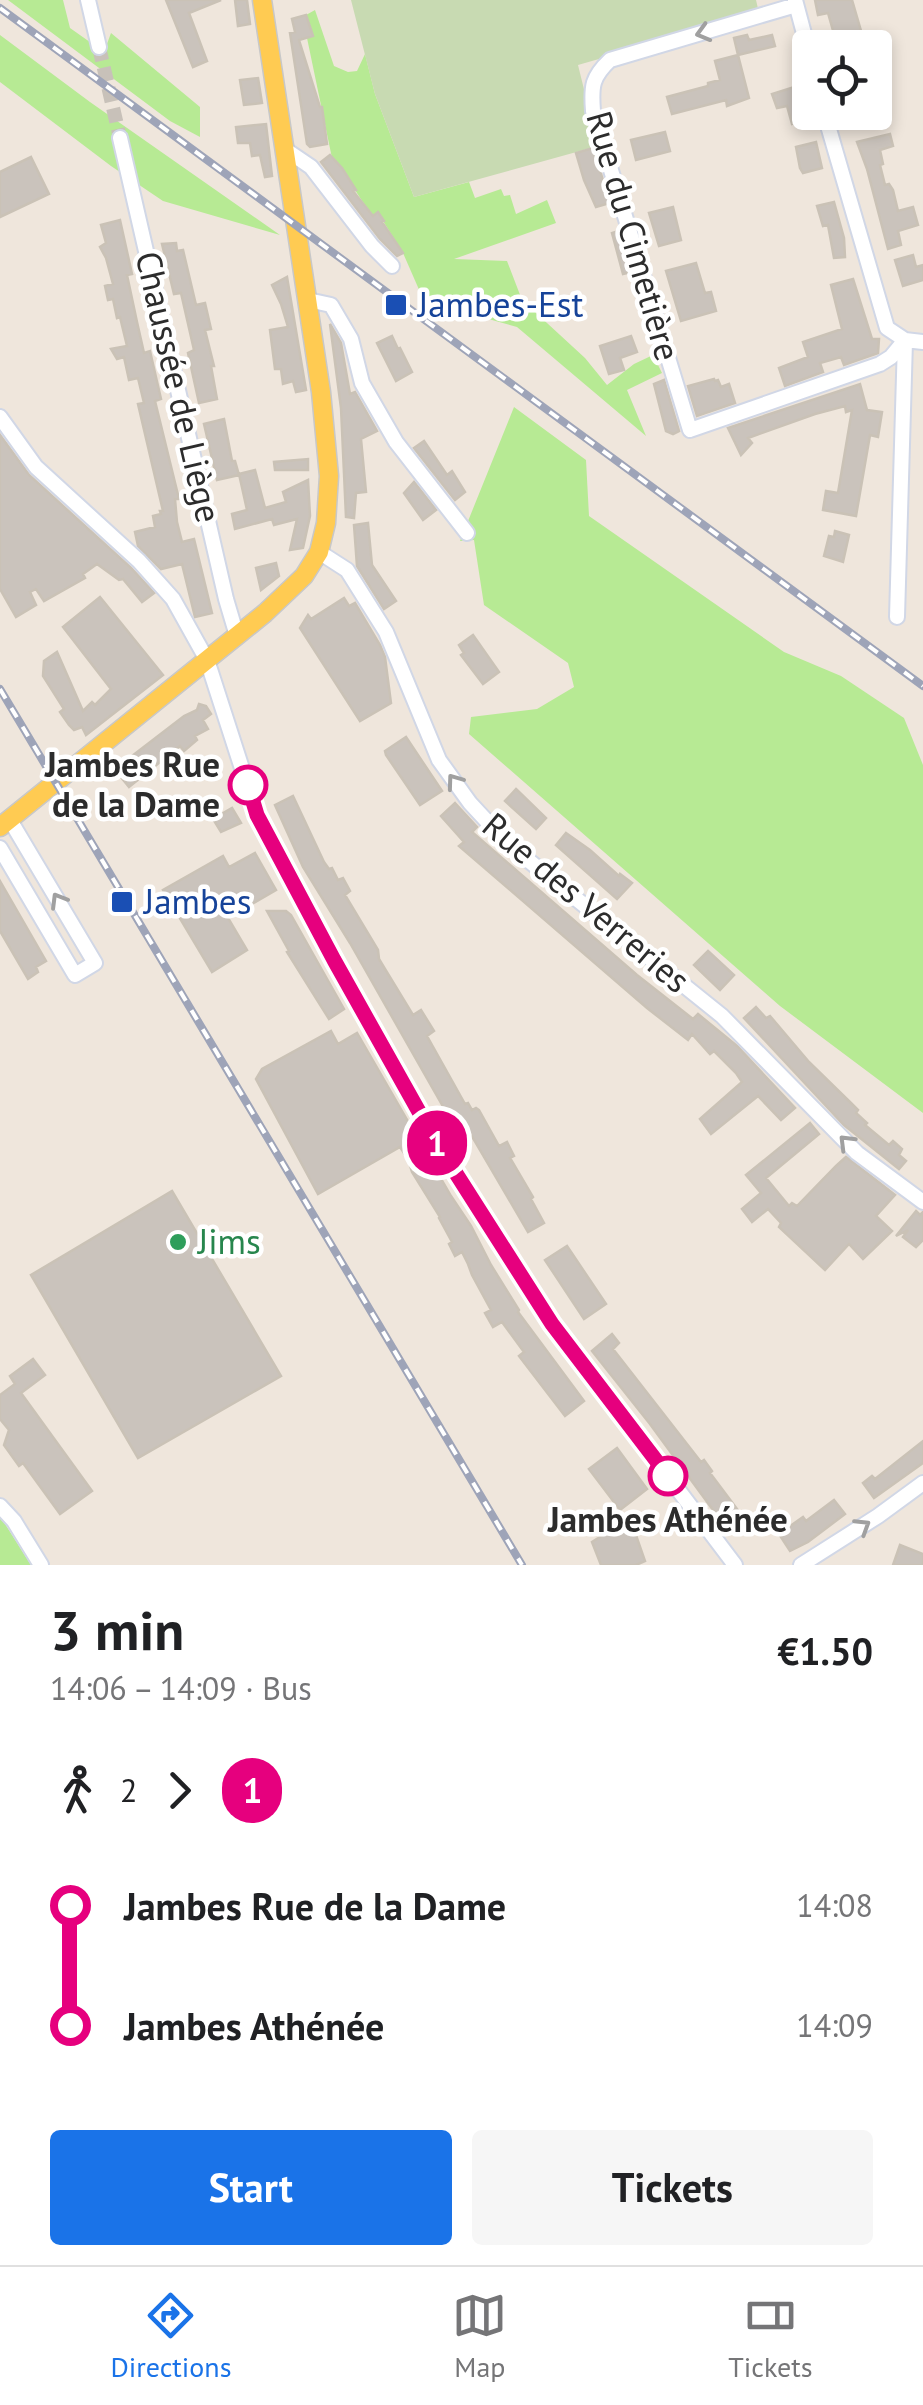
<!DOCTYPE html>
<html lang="en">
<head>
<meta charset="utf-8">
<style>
	:root { --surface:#fff; --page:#f6f6f6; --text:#202124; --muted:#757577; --line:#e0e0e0; --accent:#1a73e8 }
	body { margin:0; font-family:"PT Sans",sans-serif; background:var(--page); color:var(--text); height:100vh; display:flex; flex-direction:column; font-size:38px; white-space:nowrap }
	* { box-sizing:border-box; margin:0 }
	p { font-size:32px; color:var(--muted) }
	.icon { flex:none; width:55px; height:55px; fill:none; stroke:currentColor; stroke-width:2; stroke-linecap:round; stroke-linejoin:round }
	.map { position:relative; height:1565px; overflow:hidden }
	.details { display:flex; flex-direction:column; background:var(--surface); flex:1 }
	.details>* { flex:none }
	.badge { padding:0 20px; border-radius:32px; font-size:35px; line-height:65px }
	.buttons { position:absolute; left:792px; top:30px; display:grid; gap:20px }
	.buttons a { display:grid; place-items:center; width:100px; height:100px; border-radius:10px; background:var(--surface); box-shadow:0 5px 15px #0003; font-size:50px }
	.map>.badge { position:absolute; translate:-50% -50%; box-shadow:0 0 0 5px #fff }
	.legs { display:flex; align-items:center; gap:15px; height:110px; padding:0 50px; font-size:32px }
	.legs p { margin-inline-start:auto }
	.overview { display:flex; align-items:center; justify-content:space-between; height:170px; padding:0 50px }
	h1 { font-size:55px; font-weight:600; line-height:75px }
	.primary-button { display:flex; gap:20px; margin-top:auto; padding:20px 50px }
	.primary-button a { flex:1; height:115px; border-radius:10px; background:var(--accent); color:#fff; font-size:40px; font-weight:600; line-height:115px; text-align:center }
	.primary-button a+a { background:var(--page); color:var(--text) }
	ul { padding:0 50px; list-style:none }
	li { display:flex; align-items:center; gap:35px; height:120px; font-size:38px }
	li i { display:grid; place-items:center; width:15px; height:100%; margin:0 12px; background:currentColor }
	li i::after { content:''; width:25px; height:25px; margin:-12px; border:8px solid; border-radius:50%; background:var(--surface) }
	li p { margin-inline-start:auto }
	li:first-child i { background:linear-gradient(#0000 50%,currentColor 0) }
	li:last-child i { background:linear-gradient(currentColor 50%,#0000 0) }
	.dock { display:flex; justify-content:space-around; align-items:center; height:140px; border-top:2px solid var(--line); background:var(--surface); font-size:28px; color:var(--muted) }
	.dock a { display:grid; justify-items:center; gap:5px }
	.dock .on { color:var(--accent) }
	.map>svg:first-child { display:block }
	.green { fill:#b7ea94 }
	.cemetery { fill:#c8dab2 }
	.building { fill:#cac3bc; stroke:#cac2b6; stroke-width:2.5 }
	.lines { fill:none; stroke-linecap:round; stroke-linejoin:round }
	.minor-tunnel { stroke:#c8c1b9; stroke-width:14; stroke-dasharray:14 7; stroke-linecap:butt }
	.minor-casing { stroke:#d1d7e6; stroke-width:18 }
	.major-casing { stroke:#c8c8c8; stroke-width:21 }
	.minor { stroke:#fff; stroke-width:14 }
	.major { stroke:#ffcb52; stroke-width:18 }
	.rail-casing { stroke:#9ea4b8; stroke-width:8 }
	.rail { stroke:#fff; stroke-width:4; stroke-dasharray:11; stroke-linecap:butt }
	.oneway { stroke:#a0a0a0 }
	.line-1-casing { stroke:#fff; stroke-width:22 }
	.line-1 { stroke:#e6007e; stroke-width:15 }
	.transit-dot { fill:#1a4fb4; stroke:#fff; stroke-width:4 }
	.stop-1-dot { fill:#fff; stroke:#e6007e; stroke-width:5 }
	.leisure-dot { fill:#2e9e5b; stroke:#fff; stroke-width:4 }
	.labels { text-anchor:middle; stroke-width:9; stroke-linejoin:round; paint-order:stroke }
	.street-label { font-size:35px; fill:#2c2c2c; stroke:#fff }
	.transit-label { font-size:35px; fill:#164399; stroke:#fff; text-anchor:start }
	.stop-label { font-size:35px; font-weight:bold; fill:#2c2c2c; stroke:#fff; text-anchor:end }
	.leisure-label { font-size:35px; fill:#27864d; stroke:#fff; text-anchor:start }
</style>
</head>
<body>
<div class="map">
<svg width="923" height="1565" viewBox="0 0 923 1565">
	<rect width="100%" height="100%" fill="#efe6dc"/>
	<path class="green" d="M8,0H63L70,28L104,52L111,33L200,107V137L170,121Z
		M315,10L334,66L348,72L357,71L365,54L375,94L414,197L469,182L475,198L501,189L504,196L510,195L516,214L547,200L556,223L454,259L507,261L522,300L585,358L607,385L634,364L653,355L662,373L627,390L646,436L517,327L424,301L403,253L378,213L373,216C358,197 348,176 332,158L307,38L312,35L306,15Z
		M0,35L90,102L280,235L163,201L111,166L0,82Z
		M514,407L586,460L589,516L784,652L841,676L904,718L923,765V1113L780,1006L469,734L471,717L537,709L574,687L568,663L484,605L474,540L460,541Z
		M0,1516L31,1565H0Z"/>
	<path class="cemetery" d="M351,0H756L759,13L578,65L598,146L414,197L375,94Z"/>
	<path class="building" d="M166,0H221L189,13L207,61L193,67Z
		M235,0H247L250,24L238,26Z
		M815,0H852L866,48H838L828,13L818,15Z
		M306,15L313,36L299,40L320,107H322L327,144L310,147L307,144L290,33L295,32L292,19Z
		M747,35L749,40L772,35L775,46L738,55L749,98L727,106L726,100L672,114L667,97L708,86V83L720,80L715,61L738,55L734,38Z
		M258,78L262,103L244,105L240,80Z
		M794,87L798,101L804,100L809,119L792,124L787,106L777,108L772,94Z
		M266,124L272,176L265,177L260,155L252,156L250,143H238L236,127Z
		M665,132L670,151L636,160L631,140Z
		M890,134L893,146L880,150L883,164L880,165L885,185L889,184L893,190L898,211L913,207L918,225L898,231L901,245L888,249L867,169L857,142Z
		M816,142L822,168L803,173L800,168L796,147Z
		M593,148L610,203L596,207L584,180L576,153Z
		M330,155L342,168L356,190L353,191L373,216L378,212L384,221L382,222L403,253L397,256L380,239L321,162Z
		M31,157L49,194L0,217V172Z
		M834,202L844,238L845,257L834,258L828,225L823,226L817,206Z
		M673,207L681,240L659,246L649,213Z
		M120,220L132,274L127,275L137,322L144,353L150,351L161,399L155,401L179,499H175L177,522L182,542L194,539L212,613L195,617L182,564L161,569L138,546L135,532L155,527L153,516L161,514L160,511H163L138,404L144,403L138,378L129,380L124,357L117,359L111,349L127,346L120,317L117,318L113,299L108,300L105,286L113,284L106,258L100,247L106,243L101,225Z
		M618,231L631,272L623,274L612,233Z
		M176,243L177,251L183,250L196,305L205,303L211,329L205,330L214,366H211L217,399L199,403L188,353L194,350L181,293L174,294L162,244Z
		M913,255L916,267L923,265V280L903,286L895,260Z
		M696,263L705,293L711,292L716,311L681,321L666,271Z
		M287,277L306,390L296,392L293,381L283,384L281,369H275L270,330L288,327L281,304L272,285Z
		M853,279L872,339H879L878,353L844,365L841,357L820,363L823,372L785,386L779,368L808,357L803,342L842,329L831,285Z
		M330,324L341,343L350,394L355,392L377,431L361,439L366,492L356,493L354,518L346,517L341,408Z
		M392,336L398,349L400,348L412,372L396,381L377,343Z
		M631,336L637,352L620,358L624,370L609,374L600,346Z
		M714,379L715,381L718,380L721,387L729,384L735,403L697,416L688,386Z
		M664,380L679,431L673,434L666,431L654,384Z
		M860,384L867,410L882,412L878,437L870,435L856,516L823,510L826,491L838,493L852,410L846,412L845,406L815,414L748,438L752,443L741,455L728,428Z
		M224,419L232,461H235L239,475L217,480L204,424Z
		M0,435L29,475L131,568L154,593L142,602L123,579L119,580L97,564L83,574L85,578L44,601L36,589L30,592L36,605L16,617L0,589Z
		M424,441L447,475L452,471L465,492L455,500L414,448Z
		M308,459V470H275L274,462Z
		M255,470L265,508L286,502L283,492L308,480L310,516L303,548L290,550L297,519L274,525L272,519L235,529L232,514L247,510L239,474Z
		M414,482L436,510L423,520L404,493Z
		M368,523L372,565L396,601L384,609L357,566L354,525Z
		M835,531L849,535L843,562L824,556L829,536L834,537Z
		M276,563L279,576L261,590L256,568Z
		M100,597L163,675L86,735L82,727L74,730L69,725L60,712L64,709L43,676L44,661L57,652L83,711L92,702L95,705L111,689L63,627Z
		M344,598L349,606L355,603L380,645L385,657L391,703L360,721L300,628L308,615L311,619Z
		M473,635L499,672L483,684L461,655L464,653L459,645Z
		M199,704L206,706L211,714L203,720L208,729L195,736L197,740L184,751L180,746L129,787L116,771L123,763L184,716L197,710Z
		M406,737L442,791L420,805L386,755L385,751Z
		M516,789L546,818L536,829L505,801Z
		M293,796L324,862L329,869L332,868L338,880L343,878L350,891L345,895L378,950L379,959L385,969L413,1015L421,1010L434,1031L427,1036L465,1104L468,1103L472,1110L476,1108L479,1110L499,1146L507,1142L514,1156L510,1158L533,1197L531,1199L544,1223L528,1232L466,1126L457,1131L350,943L303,867L275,805Z
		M455,803L477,827L472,832L637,975L693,1019L698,1014L737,1046L795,1108L781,1120L758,1096L711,1134L700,1119L742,1082L736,1073L714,1051L710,1054L692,1034L688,1040L647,1008L459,846L464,842L441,816Z
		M232,808L241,823L221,832L213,819Z
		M566,833L590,850L619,876L620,874L632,883L617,899L556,845Z
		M255,853L276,890L228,918L247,950L212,972L163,890L223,856L229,867Z
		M0,881L46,961L36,967L38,972L28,979L0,931Z
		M267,911H286L291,915L344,1009L329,1019L287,952L289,951Z
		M708,951L734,975L720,990L694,965Z
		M756,1007L766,1018L770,1016L809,1062L851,1103L858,1110L856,1113L867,1123L865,1125L889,1145L893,1141L902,1149L899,1155L906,1161L899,1169L844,1125L744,1018Z
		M331,1031L338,1044L357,1033L451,1196L471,1226L491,1265L519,1310L518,1312L584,1401L565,1416L519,1356L524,1352L502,1322L493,1327L485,1313L491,1310L472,1275L468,1264L462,1252L455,1256L449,1244L452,1242L439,1218L440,1217L412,1172L408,1159L400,1147L318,1194L256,1079L262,1069Z
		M810,1123L819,1134L766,1178L789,1206L792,1203L797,1206L836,1166L846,1157L895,1195L876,1216L892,1231L863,1259L849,1244L825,1270L779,1227L781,1223L768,1209L752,1222L742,1209L761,1193L746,1175Z
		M172,1191L281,1376L138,1458L31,1275Z
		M916,1211L920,1215L923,1212V1240L916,1247L903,1237L908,1230L896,1236Z
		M567,1246L606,1304L584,1319L545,1260Z
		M612,1334L619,1343L613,1349L701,1462L704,1460L712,1471L710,1473L740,1513L724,1525L650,1424L592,1351Z
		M33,1359L45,1375L21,1393L92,1491L60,1514L23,1463L19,1466L4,1445L9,1430L0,1419V1395L15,1384L10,1376Z
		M923,1441V1463L874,1498L863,1483L872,1476L875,1479Z
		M617,1448L647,1489L620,1510L589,1469Z
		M834,1500L845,1514L808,1542L790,1551L779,1534L803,1517L806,1521Z
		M630,1518L645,1561L636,1565H601L592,1542Z
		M900,1545L923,1554V1565H893Z"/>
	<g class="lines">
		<path class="minor-tunnel" d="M99,47L120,138"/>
		<defs>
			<path id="minor" d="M88,0L99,47
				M795,0L810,56
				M796,5L610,60C592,77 591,86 593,111L690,430L880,364L891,357L905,340
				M824,112L887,328L905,340L923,342
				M120,138L226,599L237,636
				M286,150L311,167L372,246L392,266
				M308,300L331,305L351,339L362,383L396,442L467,533
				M0,417L36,467L139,561L173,599L207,660L257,815L334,960L437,1142L552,1323L735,1565
				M319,552L347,570L386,632L439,760L470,803L508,844L722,1016L857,1153L923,1202
				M897,617L905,341
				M0,848L75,975L95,963L10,820
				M0,1506L14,1521L41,1565
				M801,1565L878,1516L923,1483"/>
			<path id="major" d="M0,827L265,613L304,576L319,552L326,523L329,476L321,392L262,0"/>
		</defs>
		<use href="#minor" class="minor-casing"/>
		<use href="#major" class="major-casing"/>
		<use href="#minor" class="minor"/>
		<use href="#major" class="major"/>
		<defs>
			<path id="rail" d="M0,8L923,686
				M0,689L522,1565"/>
		</defs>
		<use href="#rail" class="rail-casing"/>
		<use href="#rail" class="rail"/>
	</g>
	<defs><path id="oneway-chevron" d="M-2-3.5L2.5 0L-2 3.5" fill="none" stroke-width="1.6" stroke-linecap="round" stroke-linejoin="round" transform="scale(2.5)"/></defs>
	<g class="oneway">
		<use href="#oneway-chevron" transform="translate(703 33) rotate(164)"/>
		<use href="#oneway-chevron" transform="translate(454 781) rotate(-126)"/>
		<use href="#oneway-chevron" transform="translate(58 900) rotate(-121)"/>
		<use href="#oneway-chevron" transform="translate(846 1142) rotate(-135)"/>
		<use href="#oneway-chevron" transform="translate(863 1526) rotate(-32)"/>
	</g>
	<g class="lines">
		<defs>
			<path id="line-1" d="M248,785L257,815L334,960L436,1142L552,1324L668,1476"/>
		</defs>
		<use href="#line-1" class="line-1-casing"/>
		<use href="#line-1" class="line-1"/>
	</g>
	<g class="transit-dot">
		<rect x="384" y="293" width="24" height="24" rx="5"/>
		<rect x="110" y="890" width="24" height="24" rx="5"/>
	</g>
	<g class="stop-1-dot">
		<circle cx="248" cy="785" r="18"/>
		<circle cx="668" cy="1476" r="18"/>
	</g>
	<circle class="leisure-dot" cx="178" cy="1242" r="10"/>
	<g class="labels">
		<g class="street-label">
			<text transform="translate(633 236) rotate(74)" y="12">Rue du Cimetière</text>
			<text transform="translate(178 387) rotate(77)" y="12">Chaussée de Liège</text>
			<text transform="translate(586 903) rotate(40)" y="12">Rue des Verreries</text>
		</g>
		<g class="transit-label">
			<text x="418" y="317">Jambes-Est</text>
			<text x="144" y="914">Jambes</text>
		</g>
		<g class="stop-label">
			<text x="220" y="777">Jambes Rue<tspan x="220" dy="40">de la Dame</tspan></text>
			<text x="668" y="1532" text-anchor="middle">Jambes Athénée</text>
		</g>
		<g class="leisure-label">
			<text x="198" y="1254">Jims</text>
		</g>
	</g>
</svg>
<div class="buttons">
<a><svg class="icon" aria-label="locate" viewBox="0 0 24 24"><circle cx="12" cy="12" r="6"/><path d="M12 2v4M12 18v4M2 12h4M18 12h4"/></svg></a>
</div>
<b class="badge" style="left:437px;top:1143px;background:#e6007e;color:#fff">1</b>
</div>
<section class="details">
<div class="overview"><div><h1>3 min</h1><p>14:06 – 14:09 · Bus</p></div><b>€1.50</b></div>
<div class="legs"><svg class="icon" aria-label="walk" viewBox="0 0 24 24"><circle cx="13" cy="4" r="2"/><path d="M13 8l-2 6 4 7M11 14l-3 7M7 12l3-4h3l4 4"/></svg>2<svg class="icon" aria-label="forward" viewBox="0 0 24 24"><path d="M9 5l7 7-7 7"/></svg><b class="badge" style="background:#e6007e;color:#fff">1</b></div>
<ul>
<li><i style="color:#e6007e"></i><b>Jambes Rue de la Dame</b><p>14:08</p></li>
<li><i style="color:#e6007e"></i><b>Jambes Athénée</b><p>14:09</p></li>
</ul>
<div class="primary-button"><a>Start</a><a>Tickets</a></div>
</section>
<nav class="dock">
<a class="on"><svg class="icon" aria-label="directions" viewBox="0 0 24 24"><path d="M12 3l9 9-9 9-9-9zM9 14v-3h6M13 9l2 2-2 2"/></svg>Directions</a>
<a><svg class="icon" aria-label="map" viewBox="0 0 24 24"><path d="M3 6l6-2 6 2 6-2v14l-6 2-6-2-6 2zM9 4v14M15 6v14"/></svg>Map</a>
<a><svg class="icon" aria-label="tickets" viewBox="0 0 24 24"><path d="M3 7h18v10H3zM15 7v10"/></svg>Tickets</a>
</nav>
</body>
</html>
